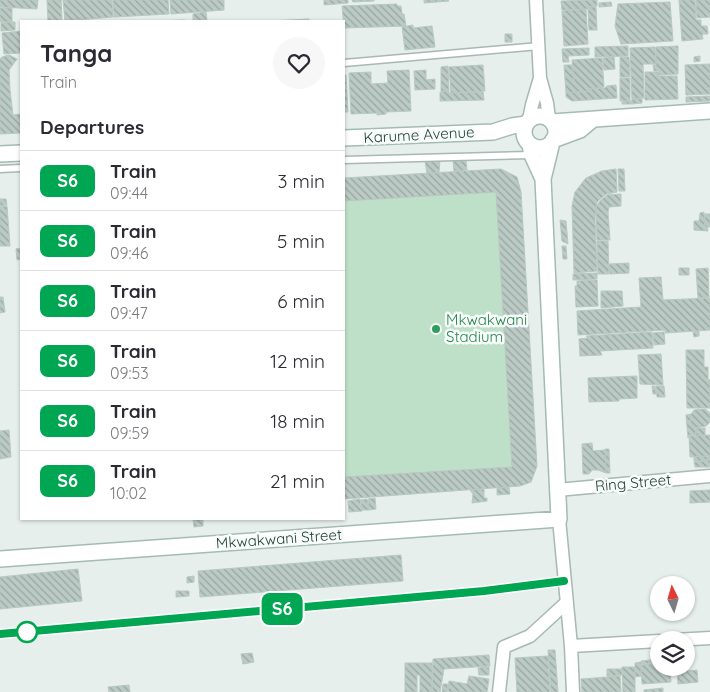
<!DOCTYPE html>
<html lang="en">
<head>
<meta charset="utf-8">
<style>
	:root { --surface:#fff; --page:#f7f7f7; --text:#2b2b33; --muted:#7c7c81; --line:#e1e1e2 }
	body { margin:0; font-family:Quicksand,sans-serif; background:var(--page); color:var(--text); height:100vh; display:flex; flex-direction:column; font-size:19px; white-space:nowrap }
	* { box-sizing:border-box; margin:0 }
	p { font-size:16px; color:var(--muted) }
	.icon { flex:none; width:28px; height:28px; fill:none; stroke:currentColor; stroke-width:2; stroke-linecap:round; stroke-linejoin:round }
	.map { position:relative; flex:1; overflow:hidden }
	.details { position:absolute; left:20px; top:20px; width:325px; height:500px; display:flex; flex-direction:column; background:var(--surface); border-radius:0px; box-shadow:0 1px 4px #0004 }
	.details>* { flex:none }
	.badge { padding:0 10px; border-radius:8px; font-size:18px; line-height:32px }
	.needle { width:32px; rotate:355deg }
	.tools { position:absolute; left:650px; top:576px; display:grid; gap:10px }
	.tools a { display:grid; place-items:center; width:45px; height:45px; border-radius:50%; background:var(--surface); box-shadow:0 1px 4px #0004; font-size:25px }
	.map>.badge { position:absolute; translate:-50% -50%; box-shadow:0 0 0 2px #fff }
	h2 { padding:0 20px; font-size:19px; line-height:45px }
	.round { display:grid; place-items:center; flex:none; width:52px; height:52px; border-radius:26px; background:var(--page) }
	.headline { display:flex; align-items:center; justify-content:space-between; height:85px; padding:0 20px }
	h1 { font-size:24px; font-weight:700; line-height:38px }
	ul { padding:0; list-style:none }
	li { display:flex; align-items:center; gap:15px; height:60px; padding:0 20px; border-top:1px solid var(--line) }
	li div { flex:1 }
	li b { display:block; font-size:19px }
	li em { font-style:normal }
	li .badge { min-width:55px; font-weight:700; text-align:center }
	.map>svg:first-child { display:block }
	.grass { fill:#bfe0c8 }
	.building { fill:url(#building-back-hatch); stroke:#b8c9c2 }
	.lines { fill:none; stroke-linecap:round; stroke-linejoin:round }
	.service-casing { stroke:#a8b8b2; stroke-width:9 }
	.minor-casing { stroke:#a8b8b2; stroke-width:15 }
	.secondary-casing { stroke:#a4bbb3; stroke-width:18 }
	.service { stroke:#fff; stroke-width:6 }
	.minor { stroke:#fff; stroke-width:12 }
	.secondary { stroke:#fff; stroke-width:15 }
	.rail-casing { stroke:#5f7d75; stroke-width:5.5 }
	.rail { stroke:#f7fbf9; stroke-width:4; stroke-dasharray:11; stroke-linecap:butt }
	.line-casing { stroke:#fff; stroke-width:11 }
	.line { stroke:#00a651; stroke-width:8 }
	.leisure-dot { fill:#2e9e5b; stroke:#f7fbf9; stroke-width:2 }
	.stop-dot { fill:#fff; stroke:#00a651; stroke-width:2.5 }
	.labels { text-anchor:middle; stroke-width:5; stroke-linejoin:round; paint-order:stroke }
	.street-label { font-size:15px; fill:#24423a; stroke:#f7fbf9 }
	.leisure-label { font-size:15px; fill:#27864d; stroke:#f7fbf9; text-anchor:start }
</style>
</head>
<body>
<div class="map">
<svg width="710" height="692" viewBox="0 0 710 692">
	<defs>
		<pattern id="building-back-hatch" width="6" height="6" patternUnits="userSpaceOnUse" patternTransform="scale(1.25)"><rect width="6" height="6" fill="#bbcac4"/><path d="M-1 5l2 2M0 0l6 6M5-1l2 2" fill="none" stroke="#98a6a0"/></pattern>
	</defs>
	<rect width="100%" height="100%" fill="#e6efeb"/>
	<path class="grass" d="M501,169L517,177L521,192L537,466L531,482L520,486L344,499V178Z"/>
	<path class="building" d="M0,0H38L37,9L0,7Z
		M47,0H61L62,20L48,21Z
		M63,0H112L113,17L65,21Z
		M113,0H168L169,14L114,17Z
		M170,0H224V10L171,14Z
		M324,0H348V3L324,5Z
		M352,0H374V1L353,2Z
		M424,0H448L449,1L424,3Z
		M597,0V6L588,7V9L562,10L561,1Z
		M679,0H695L696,20H701V26H707L708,34H702L703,39L682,41Z
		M696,0H710V17L697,18Z
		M611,2L612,6L599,7V3Z
		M670,2L673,41L621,44L615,26L618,4Z
		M397,4V6H401L402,14H404L406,26L344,28L342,6Z
		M588,7H596L597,30H589Z
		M0,8H12V22H0Z
		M586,9L588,44L564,46L562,11Z
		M206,12L207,21H193V14Z
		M309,19V21H270Z
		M185,20V21H152Z
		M15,22V30L1,31V23Z
		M413,25V28L432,26L435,47L405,50L402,27Z
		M21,31V53L4,54L2,33Z
		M505,34H512V42H505Z
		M628,46V56L595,57V47Z
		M678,46V74L658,75L659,71H654L653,65H656V47Z
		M655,47L656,64H643L644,98L632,99L630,48Z
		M589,48V55L568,56L569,62H563L562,49Z
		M9,55L17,59L9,70L10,90L13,115L21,114V133L0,134V59L2,57Z
		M700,56V61L694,62V57Z
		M614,57L615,69L604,70L603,58Z
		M620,57H629L630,77H620Z
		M602,58L604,87L590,89V91L566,93L564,65H572L574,82L572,60Z
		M710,64V94L686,95L685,65Z
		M483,65L485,91L451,93L449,67Z
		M448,66L449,91H441V67Z
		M409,70L411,111L386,112V114L377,115V113L351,114L349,73L371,72V84L388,83L387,71Z
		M426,70V80L435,79V89L415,90L414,71Z
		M645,72H658V76H677L678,99L645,100Z
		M344,75H346L348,112H344Z
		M620,78H630V101H620Z
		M616,85L617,98L572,101L566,97V93L590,91V89L605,88L607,86Z
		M449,91V93L483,92L484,100L440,101V92Z
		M710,96V101L686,102V97Z
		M632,99H642V103L632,104Z
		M632,101V104H622V102Z
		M440,160L439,173H427L425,161Z
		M453,161H466L467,170L454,171Z
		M501,169L517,177L521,192L537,466L531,482L520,486L344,499V477L512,467L496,192L344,201V178Z
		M616,169L617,192L606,194L597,202L595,218L597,271L574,273L572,206L575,192L586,178L602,171Z
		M618,169H624L625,191H619Z
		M621,194V206L609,207L608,212L610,240H597L596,207L600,201L607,195Z
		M0,199H6L7,205L0,206Z
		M7,206L10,246H0V207Z
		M704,212L705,228L707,227L708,231L694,230V221H699L700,213Z
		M705,214H710V227H705Z
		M560,220L566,221L568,244L562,241Z
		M597,241H608L609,274H598Z
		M562,246H566L567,259H563Z
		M21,248V259L17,260L16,249Z
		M629,263V273L610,274L609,264Z
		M679,268H689V275H679Z
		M708,268L709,297L698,298L696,269Z
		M597,273V279L573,280V274Z
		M661,277L663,300L710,298V330L665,333V330L578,335L577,311L641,307L639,278Z
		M597,280L598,306L576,307L575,286H577V281Z
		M601,291H622L623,306L601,308Z
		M0,297H3L5,312L0,313Z
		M699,331V336L694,337L693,332Z
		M652,332L653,348L600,351L602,355L580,356L579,339L588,338L586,336Z
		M664,332L665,344L654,345L653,333Z
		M686,350H704V367H708V380H710V408H687Z
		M661,354L663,385L640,384L638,355Z
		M637,376V398L619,399V401L589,402L588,378Z
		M652,386H655L656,394H653Z
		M656,386H664L665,397H657Z
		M705,409L710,413V422L706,426L696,428L691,425L690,416L694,410Z
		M691,414L690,425L695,428L696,435H689L688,438L686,415Z
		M696,428H705V435L696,436Z
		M9,430L11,457L0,459V431Z
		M710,435V456L690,457L689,436Z
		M592,443L593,451L605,450L606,473L598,470H592L589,474H583L582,444Z
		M605,449H609L610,473H606Z
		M707,456V461H694V457Z
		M707,456H710V467H695L694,462L708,461Z
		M509,487L510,494L497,495V488Z
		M484,489V498H487V501L472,503L473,494L470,490Z
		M710,490V502L690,503V491Z
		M375,498L376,509L369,510L368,499Z
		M360,499L362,511L349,512L348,501Z
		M367,499L369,510H362L361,500Z
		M193,519H203V526L194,527Z
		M401,555L403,581L200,597L198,571Z
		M78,569L82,601L0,609V577Z
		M194,576V582L187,583V577Z
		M176,591H189V596L176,597Z
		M548,650H555L558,692H551Z
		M252,653L254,662L243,664L241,654Z
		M489,655L490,666L444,669L440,692H432L433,659Z
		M548,656L550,692H517L515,658Z
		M659,659V662L642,664L641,661Z
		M641,662V676L635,677V663Z
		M405,663H432V692H420V675H417V692H405Z
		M659,663V668H670L671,682L642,684L641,665Z
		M489,667V675H479L478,668Z
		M622,667H635V692H623Z
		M607,669H622V675L607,676Z
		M697,670L698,682L678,684L677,672Z
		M469,676L489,679L487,692H448L449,681L467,684Z
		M620,676L621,692H582L581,679Z
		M443,684H448L447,692H442Z
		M129,685L130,692H109L108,687Z
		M663,688V692H644V690Z"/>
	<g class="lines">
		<defs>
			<path id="service" d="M344,63L539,46
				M344,160L531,155
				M0,169L21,168"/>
			<path id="minor" d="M536,0L540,78L547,103L549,119
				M529,120L532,105L540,78
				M557,490L710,476
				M559,519L571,646L573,692
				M675,640L710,638
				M571,646L659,641
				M499,692L504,647L530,636L566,603"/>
			<path id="secondary" d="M524 132a16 16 0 1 1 32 0a16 16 0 1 1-32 0Z
				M552,122L710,111
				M344,138L493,132L512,126L526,124
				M553,140L580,130L592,120
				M530,145L532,155L543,179
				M0,154L21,153
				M0,559L559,519L543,179L552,142"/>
		</defs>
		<use href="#service" class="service-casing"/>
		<use href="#minor" class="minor-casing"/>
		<use href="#secondary" class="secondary-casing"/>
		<use href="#service" class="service"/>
		<use href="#minor" class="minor"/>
		<use href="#secondary" class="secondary"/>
		<defs>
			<path id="rail" d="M0,634L485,591L564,581"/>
		</defs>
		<use href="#rail" class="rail-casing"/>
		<use href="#rail" class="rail"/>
	</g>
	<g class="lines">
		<defs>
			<path id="line" d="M0,634L484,591L564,581"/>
		</defs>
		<use href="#line" class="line-casing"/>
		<use href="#line" class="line"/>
	</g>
	<circle class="leisure-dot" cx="436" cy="329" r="5"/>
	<circle class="stop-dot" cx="27" cy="632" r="10"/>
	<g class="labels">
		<g class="street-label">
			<text transform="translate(419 135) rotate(-3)" y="5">Karume Avenue</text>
			<text transform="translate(633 483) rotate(-5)" y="5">Ring Street</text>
			<text transform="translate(279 539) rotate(-4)" y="5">Mkwakwani Street</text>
		</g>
		<g class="leisure-label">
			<text x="446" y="325">Mkwakwani<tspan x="446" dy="17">Stadium</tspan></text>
		</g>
	</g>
</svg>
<div class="tools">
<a><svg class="needle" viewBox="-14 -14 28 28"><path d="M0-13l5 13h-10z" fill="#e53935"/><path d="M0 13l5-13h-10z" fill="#7c7c81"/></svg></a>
<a><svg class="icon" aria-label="layers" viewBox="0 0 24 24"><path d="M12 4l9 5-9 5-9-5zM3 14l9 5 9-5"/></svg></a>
</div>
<b class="badge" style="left:282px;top:609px;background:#00a651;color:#fff">S6</b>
<section class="details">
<div class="headline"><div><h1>Tanga</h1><p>Train</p></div><a class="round"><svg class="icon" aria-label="heart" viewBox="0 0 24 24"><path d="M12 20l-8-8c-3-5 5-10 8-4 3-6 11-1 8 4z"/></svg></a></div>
<h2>Departures</h2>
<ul>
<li><span class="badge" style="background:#00a651;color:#fff">S6</span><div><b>Train</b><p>09:44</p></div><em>3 min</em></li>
<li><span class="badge" style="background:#00a651;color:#fff">S6</span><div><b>Train</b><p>09:46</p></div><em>5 min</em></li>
<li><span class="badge" style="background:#00a651;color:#fff">S6</span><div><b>Train</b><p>09:47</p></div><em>6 min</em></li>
<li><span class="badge" style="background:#00a651;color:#fff">S6</span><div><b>Train</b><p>09:53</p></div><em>12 min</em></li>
<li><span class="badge" style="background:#00a651;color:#fff">S6</span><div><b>Train</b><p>09:59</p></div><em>18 min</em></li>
<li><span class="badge" style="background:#00a651;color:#fff">S6</span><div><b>Train</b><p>10:02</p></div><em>21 min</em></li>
</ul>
</section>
</div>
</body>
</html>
